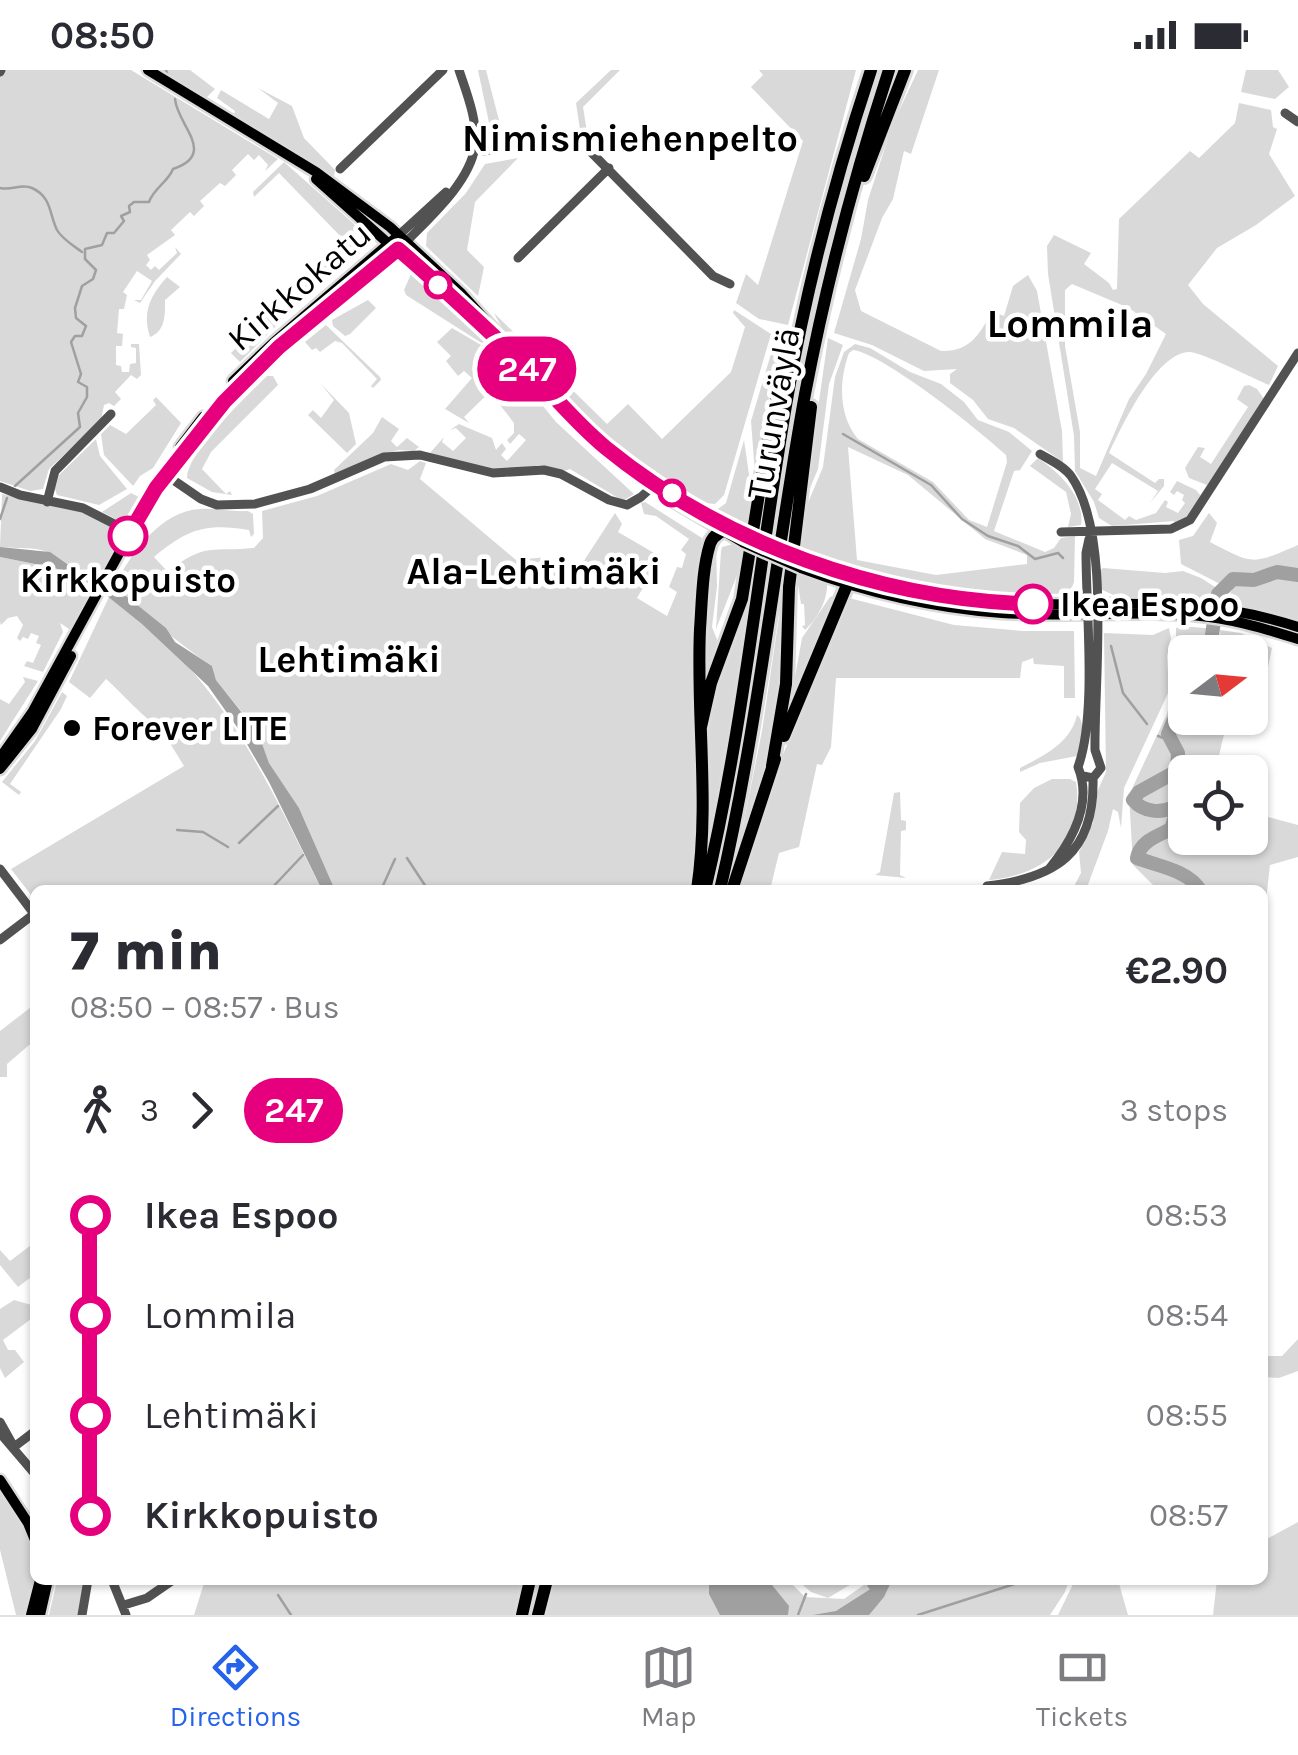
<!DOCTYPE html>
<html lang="en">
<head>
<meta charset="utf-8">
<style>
	:root { --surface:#fff; --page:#f7f7f7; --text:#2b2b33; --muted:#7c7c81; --line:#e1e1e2; --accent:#2563eb }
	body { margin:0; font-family:Karla,sans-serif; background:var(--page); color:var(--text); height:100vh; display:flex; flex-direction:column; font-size:38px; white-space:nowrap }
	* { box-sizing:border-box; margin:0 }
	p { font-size:32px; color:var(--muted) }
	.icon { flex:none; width:55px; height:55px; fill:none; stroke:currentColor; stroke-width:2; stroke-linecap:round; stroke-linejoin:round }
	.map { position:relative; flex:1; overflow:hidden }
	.sheet { position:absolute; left:30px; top:815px; width:1238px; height:700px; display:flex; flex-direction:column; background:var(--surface); border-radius:15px; box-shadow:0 2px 8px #0004 }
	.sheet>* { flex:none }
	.badge { padding:0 20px; border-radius:32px; font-size:35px; line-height:65px }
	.needle { width:65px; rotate:74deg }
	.fabs { position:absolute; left:1168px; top:565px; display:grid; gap:20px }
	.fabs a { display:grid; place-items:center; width:100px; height:100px; border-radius:15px; background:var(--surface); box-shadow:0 2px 8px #0004; font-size:50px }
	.map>.badge { position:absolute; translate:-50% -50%; box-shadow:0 0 0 5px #fff }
	.legs { display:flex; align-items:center; gap:15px; height:110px; padding:0 40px; font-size:32px }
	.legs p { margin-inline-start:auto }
	.summary { display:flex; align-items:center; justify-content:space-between; height:170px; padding:0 40px }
	h1 { font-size:55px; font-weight:800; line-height:75px }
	ul { padding:0 40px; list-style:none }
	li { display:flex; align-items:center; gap:35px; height:100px; font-size:38px }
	li i { display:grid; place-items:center; width:15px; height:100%; margin:0 12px; background:currentColor }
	li i::after { content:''; width:25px; height:25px; margin:-12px; border:8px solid; border-radius:50%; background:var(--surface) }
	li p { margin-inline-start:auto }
	li:first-child i { background:linear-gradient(#0000 50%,currentColor 0) }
	li:last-child i { background:linear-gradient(currentColor 50%,#0000 0) }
	.status { display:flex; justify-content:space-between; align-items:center; height:70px; padding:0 50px; background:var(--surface); direction:ltr }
	.status svg { height:28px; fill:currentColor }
	.menu { display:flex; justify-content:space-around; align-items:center; height:140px; border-top:2px solid var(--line); background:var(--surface); font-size:28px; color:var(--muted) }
	.menu a { display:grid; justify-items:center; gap:5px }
	.menu .active { color:var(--accent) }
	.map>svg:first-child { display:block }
	.green { fill:#d9d9d9; fill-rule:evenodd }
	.water { fill:#a0a0a0 }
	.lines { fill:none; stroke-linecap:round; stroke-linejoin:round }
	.stream { stroke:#a0a0a0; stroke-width:2.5 }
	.river { stroke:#a0a0a0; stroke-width:14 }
	.major-casing { stroke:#dbdbdb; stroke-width:15 }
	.highway-casing { stroke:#dbdbdb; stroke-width:18 }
	.minor { stroke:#525252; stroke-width:9 }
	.major { stroke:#000; stroke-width:10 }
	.highway { stroke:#000; stroke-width:12 }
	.major-bridge-casing { stroke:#dbdbdb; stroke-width:15; stroke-linecap:butt }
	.major-bridge { stroke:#000; stroke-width:10 }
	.line-1-casing { stroke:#fff; stroke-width:22 }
	.line-1 { stroke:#e6007e; stroke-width:15 }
	.stop-1-dot { fill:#fff; stroke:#e6007e; stroke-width:5 }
	.poi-dot { fill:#000; stroke:#fff; stroke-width:4 }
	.labels { text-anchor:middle; stroke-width:9; stroke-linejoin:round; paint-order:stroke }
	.street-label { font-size:35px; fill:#000; stroke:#fff }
	.stop-label { font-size:35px; font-weight:bold; fill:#000; stroke:#fff }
	.poi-label { font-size:35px; font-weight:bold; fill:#000; stroke:#fff; text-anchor:start }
	.neighbourhood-label { font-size:38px; font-weight:bold; fill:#000; stroke:#fff }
	.quarter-label { font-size:40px; font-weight:bold; fill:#000; stroke:#fff }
</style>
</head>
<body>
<div class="status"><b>08:50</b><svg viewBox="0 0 49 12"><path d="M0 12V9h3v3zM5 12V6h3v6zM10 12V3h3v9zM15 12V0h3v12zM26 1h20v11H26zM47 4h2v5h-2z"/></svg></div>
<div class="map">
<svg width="1298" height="1545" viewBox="0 0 1298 1545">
	<rect width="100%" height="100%" fill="#fff"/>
	<path class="green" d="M0,0H131L278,89L265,101L268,95L259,85L254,90L248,84L232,100L236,105L225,116L220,113L200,131L204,136L194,146L190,142L171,160L175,165L147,185L150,190L146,195L151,200L155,196L159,200L177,183L175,177L181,184L155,211L140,233L134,230H141L152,211L137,201L123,222L127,225L124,239H119L117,263L123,264L122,276H116V295L121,296L122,302H129L130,294L136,293V278L131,277V274H139L141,305L137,309L131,305L115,322L121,329L114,336L109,333L104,335L101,350L49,399L43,419L30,421L0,411Z
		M156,0H190L215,19L206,28Z
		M478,0H486L501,58L522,64L521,69L492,67Z
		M611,0H620L583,37L587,62L597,71H537L538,61L580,60L576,33Z
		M759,0H856L788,255L759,249L736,233L746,204L758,215L803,71L751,17L763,5Z
		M918,0H939L911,84L904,81L893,129L882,148L855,220L861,241L941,281C970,282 980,264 992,241L1004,246L1013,216L1028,205L1037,221L1062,361L1063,392L1014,358L988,349L973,330L950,313V304L957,299L924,301L872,275L834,263L861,169L868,130L892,56Z
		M1246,0H1278L1289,17L1275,29L1241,22Z
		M258,18L292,36L304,68L335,100L334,106L327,107L234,44L235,41L217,28L221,20L269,49L278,33Z
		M1239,33L1271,40L1273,57L1277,59L1269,84L1295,126L1256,155L1217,178L1188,215L1203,234L1278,296L1269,315C1254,309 1202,282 1189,282C1156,283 1122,356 1109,383L1155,413L1159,409H1164V416L1150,433L1158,421L1112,393L1095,419L1102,424L1098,430L1125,450L1129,446L1136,450L1156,443L1165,430L1168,432L1166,437L1178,443L1185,433L1182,430L1184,425L1177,421L1174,425L1170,422L1177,411L1196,420L1201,426L1188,447L1175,454L1174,451L1112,456L1099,448L1094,432L1075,401L1074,366L1048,204L1047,176L1054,165L1091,183L1084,194L1109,213L1113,220L1117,219L1119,149L1190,81L1199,88L1235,53ZM1072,214L1129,238L1166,264L1146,304L1129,329L1096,406L1080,398V362L1065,276V220Z
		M518,88L475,132L467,180L484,197L478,226L426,176L427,163L466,123L485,94Z
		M284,92L353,153L363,167V175L308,224L303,218L346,172L279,103L254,127L253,122Z
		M411,204L436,227L440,225L465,245L495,278L480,272L406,225L404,220Z
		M167,207L180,217L165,230C165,244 166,261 150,267C142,242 150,226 167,207Z
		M368,230L376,238L350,264L345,266L333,256L332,250Z
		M812,233L818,235L776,474L771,472Z
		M276,238L285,247L240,292L231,283Z
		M734,240L771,264L724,425L715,434L705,433L671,411L668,413C609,375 525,307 494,243L607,354L628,334L662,369L731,302L745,257L733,243Z
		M326,255L380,307L381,310L373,318L371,316L377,309L342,273L335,271L320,282L316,278L312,280L305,272Z
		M452,258L505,289L556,352L634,424L623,431L570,399L564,401L538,395C509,411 462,392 430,383L444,367L442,372L453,381L466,368L456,358L450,360L459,354L492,368L496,380L502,373L506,379L501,385L507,391L526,370L519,364L510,374L507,370L514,363V353L500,335L512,321L501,311L464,347L469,353L445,339L472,308L464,301L458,306L446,291L451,286L437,272Z
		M778,260H786L759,374L755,404L751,351Z
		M828,268L843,275L829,314L818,399L805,430Z
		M855,274L870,278L910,302L941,314L964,332L978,350L1009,362L1032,381L1020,400L1014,401L994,461L1045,482L1054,478L1061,468L1075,466L1074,512L1070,522C1060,525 1050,523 1040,524C959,534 875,507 797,484L805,440L823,397L835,307L844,282ZM853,280C884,284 980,361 1006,385L1007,392L987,457L969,450L933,412L858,369C838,345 839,310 849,283ZM848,377L908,405L985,469L1027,485V494L936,505L857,490Z
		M267,306H273L278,315L211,382L202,399L226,424L230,421L232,425L212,422L187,408C187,382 247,326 267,306Z
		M320,313L349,343L356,374L347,383L308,345L313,340L321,348L334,330Z
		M1249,315L1257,319L1264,329L1207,415L1189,408L1185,398L1198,377L1205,378L1200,387L1211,394L1248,337L1237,329L1244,316Z
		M156,327L181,353L153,398L140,406L133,416L104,385L101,364L110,355L126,364L156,335L153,330Z
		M382,347L399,359L391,371L397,377L407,368L419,377L414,381L398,380L335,404L334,400L373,363Z
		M96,369L100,386L127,419L99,435L57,425L55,419L59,405Z
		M744,370L751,418L747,460L715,441L726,433Z
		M1038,388C1059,402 1085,427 1081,455L1068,457L1071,444L1066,422L1030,396Z
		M420,391L426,393L420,409L516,490L547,487L576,503L615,443L622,454L618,462L661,487L637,528L667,546L677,522L669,517L677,497L682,498L686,484L681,480L689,469L656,446L644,444L641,433L645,432L702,468L696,506L698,539L692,611L699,760L691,820H335L299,738L269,693L254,657L216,610L212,596C177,573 146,545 115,515C131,483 161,441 200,439C216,438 232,442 248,441L253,444L254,464L251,467L249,460C205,453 188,459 154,487L168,502C204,472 213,482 254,478L263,468L262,441L317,426L391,394L408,400Z
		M131,423L143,429L132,450L121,452L102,442Z
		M2,424L86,443L116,460L119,469L101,506C77,507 64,486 41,480C29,477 13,479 0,477Z
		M1209,443L1217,453L1210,472C1254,495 1252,495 1298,475V554L1253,540L1223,535L1232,520L1181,494L1179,470L1193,466Z
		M716,474L717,516L712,557L718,572L704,620L702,608L709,508Z
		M733,474L740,477L745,485L716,559L721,481L722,477Z
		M0,487L55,498L96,517L72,561L60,553L63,562L43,602L24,596L27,591L33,593L41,575L36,573L39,566L31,563L28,569L23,567L20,571L17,568L23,555L17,546L8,548L1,555L0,552Z
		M754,488L734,632L710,760L707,672L710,632Z
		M768,490L774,493L761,584L716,820H712L742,673Z
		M1103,498L1165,503L1183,501L1201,508L1226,524L1220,535L1166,528L1118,527L1100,519L1099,501Z
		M786,500L782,602L772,675L738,781L762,661Z
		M796,502L827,513C828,530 817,549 805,560L802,556L805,555L804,534H801Z
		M837,525L787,651L802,568L830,527Z
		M109,527C222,606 262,702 322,820H35V830L11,799L184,696L160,657C148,653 119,620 106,609L90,628L69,612Z
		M849,528L954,555L1023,561H1074L1075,628H1064V596L1034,594L1033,588L1022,592L1020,608H836L831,677L822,695L817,694L799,777L779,783L770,820H737L773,708Z
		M1181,556L1216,559L1218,575L1207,577L1176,570V558Z
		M1169,558L1171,568L1167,586L1169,621L1124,718L1121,758L1118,742L1113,739L1108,761L1086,820H1072L1081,803L1079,782L1093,753L1097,722L1106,702L1104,563L1153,565Z
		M1220,560L1241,563L1272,578L1267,602L1250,610V582H1185V648H1228L1215,702H1185V768H1250V742L1298,755V787L1270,795L1263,857L1262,820H1158L1133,795L1129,725L1167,644L1174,616L1172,583L1176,577L1217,581L1221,577Z
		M23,607L38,611L0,671V629L9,634L25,612Z
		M62,622L67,626L61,639L10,714L21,722L19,725L2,712L35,671Z
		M1077,645C1086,651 1082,676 1077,686L1040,693L1020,702V698C1043,686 1071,673 1077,645Z
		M1052,709H1070L1076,712C1085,773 1045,805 989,810L1002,782L1025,784L1026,770L1019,762L1020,733L1034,718Z
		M900,722L901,750L906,751V760L901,761L900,805L906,808L875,805L880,802L894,723Z
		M35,934V970L7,994V1007H0V961Z
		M35,1172V1204L18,1217L0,1195V1180L10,1191Z
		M14,1230L35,1236V1246L3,1270L8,1280H15L24,1292L5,1308L0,1298V1239Z
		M1298,1269V1301L1279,1308L1263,1307L1262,1286H1282Z
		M0,1418C36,1471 42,1481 27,1545H16L0,1480Z
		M1298,1452V1545H1213L1217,1510H1262L1263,1471Z
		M57,1510H85L80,1545H49Z
		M205,1510H788L805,1527L844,1529L871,1510H1069L1065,1522L1050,1545H194Z
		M797,1510H858L828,1528L811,1522Z
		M1075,1510H1118L1128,1545H1058Z"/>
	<path class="water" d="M0,477L50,482L82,504L101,506L166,558L175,572L212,596L216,610L258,663L269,693L299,738L335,820H322L269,712L237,657L208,616L142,554L96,517L55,498L0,487Z
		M709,1510H768L789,1536L788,1545H720L709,1524Z
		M883,1511L891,1512L884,1527L869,1545H813L836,1541Z"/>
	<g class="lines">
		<path class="stream" d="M166,0L167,3
			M0,118C12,121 21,113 32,118C52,127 49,144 57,160C62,169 74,176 82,182
			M843,364L931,415L962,449L988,466L1018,476L1035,489L1058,483L1063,488
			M15,416L80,357L78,343L87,327V317L78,312L81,304L71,272L75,266H82L86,256L76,248L75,238L82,216L93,209L96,200L85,189V179L102,175L107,163H114L124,151L121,146L130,142L129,136L134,132H149C154,118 168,112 173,99C218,84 177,55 175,29
			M0,449L7,428
			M1111,576L1123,623L1147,654
			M1158,666L1171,671
			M177,760L203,762L228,777
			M239,773L278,736
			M407,788L428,820
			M270,820L303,785
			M381,820L395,789
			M278,1525L291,1545
			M798,1545L806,1524
			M918,1545L1027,1510"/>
		<path class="river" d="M1198,582L1211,572L1218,524L1233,509L1254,510L1277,502L1298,505
			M1185,593V602
			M1199,648L1173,652L1168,664L1178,683L1177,701L1139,722L1133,730C1144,743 1161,743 1175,737L1177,740L1171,759C1158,766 1140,771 1137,788C1157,796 1188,800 1200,820
			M872,1510L876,1516"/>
		<defs>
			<path id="major" d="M148,0L316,102L390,157L462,224L579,354L676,433L744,473
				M316,109L501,274
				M233,311L274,272L399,165
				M180,377L203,347
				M694,436L746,463
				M802,488C874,514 949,531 1026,534C1125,536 1201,525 1298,557
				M801,498C865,522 934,538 1002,543C1071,548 1141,539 1209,547C1240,551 1269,560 1298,569
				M0,688L33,641L147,432L209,349L279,277L406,172
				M0,699L32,659L71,586
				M0,1410L28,1453L35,1470
				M31,1545L40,1510
				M40,1545L48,1510"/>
			<path id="highway" d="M864,106L905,0
				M701,657L711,613L742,529L770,356L788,278
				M784,666L847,515L841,501
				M772,696L786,614L789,517L811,337
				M697,820C710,732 696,646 700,559C702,532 702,500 710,474C713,464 723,460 733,457
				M705,820C744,657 759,490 788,324C807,214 836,106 871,0
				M720,820C758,656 775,489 805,324C826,214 854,107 889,0
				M732,820L775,689
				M522,1545L530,1510
				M538,1545L547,1510"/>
		</defs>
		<use href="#major" class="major-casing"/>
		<use href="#highway" class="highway-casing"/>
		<path class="minor" d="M0,2L1,0
			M1285,43L1298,52
			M475,76L484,81L510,75L587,78L713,206L730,214
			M475,76L484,70L508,74
			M340,99L443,0
			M399,165L446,122
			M406,172C430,147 469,113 475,77C478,51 467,24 459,0
			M518,188L609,98
			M1040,384C1050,390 1064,396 1071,406C1112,464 1094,610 1095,680L1101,698L1093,708L1083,706
			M166,405L201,429L217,435L255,434L310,419L384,387L420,385L493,403L544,400L561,404L609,430L627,435L641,427L654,415
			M0,417L20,425L83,438L130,462
			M47,432L55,401L111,344
			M1061,462L1171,459L1190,450L1298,283
			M0,799L35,845
			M1049,799C1072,771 1093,734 1078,697C1097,645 1086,542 1086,483L1089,469
			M987,816C1056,808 1095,783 1093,708
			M0,870L34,844
			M0,1352L14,1377
			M0,1363L35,1404
			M14,1377L35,1361
			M112,1510L126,1545
			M124,1535L147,1528L173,1510
			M82,1545L88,1510"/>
		<use href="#major" class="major"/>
		<use href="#highway" class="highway"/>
		<defs>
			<path id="major-bridge" d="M746,463L802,488
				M744,473L801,498"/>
		</defs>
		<use href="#major-bridge" class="major-bridge-casing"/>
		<use href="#major-bridge" class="major-bridge"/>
	</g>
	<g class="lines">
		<defs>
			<path id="line-1" d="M128,466L156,418L224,332L279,277L398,179C438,213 477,250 515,286C546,316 572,350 606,378C724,474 881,530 1033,534"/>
		</defs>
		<use href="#line-1" class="line-1-casing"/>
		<use href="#line-1" class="line-1"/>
	</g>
	<g class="stop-1-dot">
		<circle cx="438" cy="215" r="12"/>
		<circle cx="672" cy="423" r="12"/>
		<circle cx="128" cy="466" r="18"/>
		<circle cx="1033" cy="534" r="18"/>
	</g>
	<circle class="poi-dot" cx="72" cy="658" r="10"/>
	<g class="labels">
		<g class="street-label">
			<text transform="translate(299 216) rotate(-41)" y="12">Kirkkokatu</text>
			<text transform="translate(773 343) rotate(-80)" y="12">Turunväylä</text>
		</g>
		<g class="stop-label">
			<text x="128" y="522">Kirkkopuisto</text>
			<text x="1060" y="546" text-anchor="start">Ikea Espoo</text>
		</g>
		<g class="poi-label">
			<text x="92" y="670">Forever LITE</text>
		</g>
		<g class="neighbourhood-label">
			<text x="630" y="81">Nimismiehenpelto</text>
			<text x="534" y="514">Ala-Lehtimäki</text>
			<text x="349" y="602">Lehtimäki</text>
		</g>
		<g class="quarter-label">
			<text x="1070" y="267">Lommila</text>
		</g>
	</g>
</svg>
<div class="fabs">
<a><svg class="needle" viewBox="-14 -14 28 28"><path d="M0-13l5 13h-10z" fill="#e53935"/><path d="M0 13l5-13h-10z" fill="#7c7c81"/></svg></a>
<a><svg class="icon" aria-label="locate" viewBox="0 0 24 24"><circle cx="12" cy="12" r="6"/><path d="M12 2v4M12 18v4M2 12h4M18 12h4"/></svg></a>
</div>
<b class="badge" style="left:527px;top:299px;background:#e6007e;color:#fff">247</b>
<section class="sheet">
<div class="summary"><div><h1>7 min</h1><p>08:50 – 08:57 · Bus</p></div><b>€2.90</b></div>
<div class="legs"><svg class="icon" aria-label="walk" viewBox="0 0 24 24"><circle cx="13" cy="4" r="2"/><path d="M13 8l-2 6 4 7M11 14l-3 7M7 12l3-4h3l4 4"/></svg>3<svg class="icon" aria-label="forward" viewBox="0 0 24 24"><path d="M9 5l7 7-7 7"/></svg><b class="badge" style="background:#e6007e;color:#fff">247</b><p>3 stops</p></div>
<ul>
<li><i style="color:#e6007e"></i><b>Ikea Espoo</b><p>08:53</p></li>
<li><i style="color:#e6007e"></i><span>Lommila</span><p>08:54</p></li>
<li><i style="color:#e6007e"></i><span>Lehtimäki</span><p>08:55</p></li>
<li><i style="color:#e6007e"></i><b>Kirkkopuisto</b><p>08:57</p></li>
</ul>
</section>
</div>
<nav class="menu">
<a class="active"><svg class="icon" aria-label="directions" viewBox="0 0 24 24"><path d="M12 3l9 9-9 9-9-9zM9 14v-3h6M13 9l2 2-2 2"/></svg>Directions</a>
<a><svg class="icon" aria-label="map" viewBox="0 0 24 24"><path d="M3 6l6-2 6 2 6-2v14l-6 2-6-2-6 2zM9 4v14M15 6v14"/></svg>Map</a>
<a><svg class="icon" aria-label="tickets" viewBox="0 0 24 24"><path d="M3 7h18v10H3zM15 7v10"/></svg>Tickets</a>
</nav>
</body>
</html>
